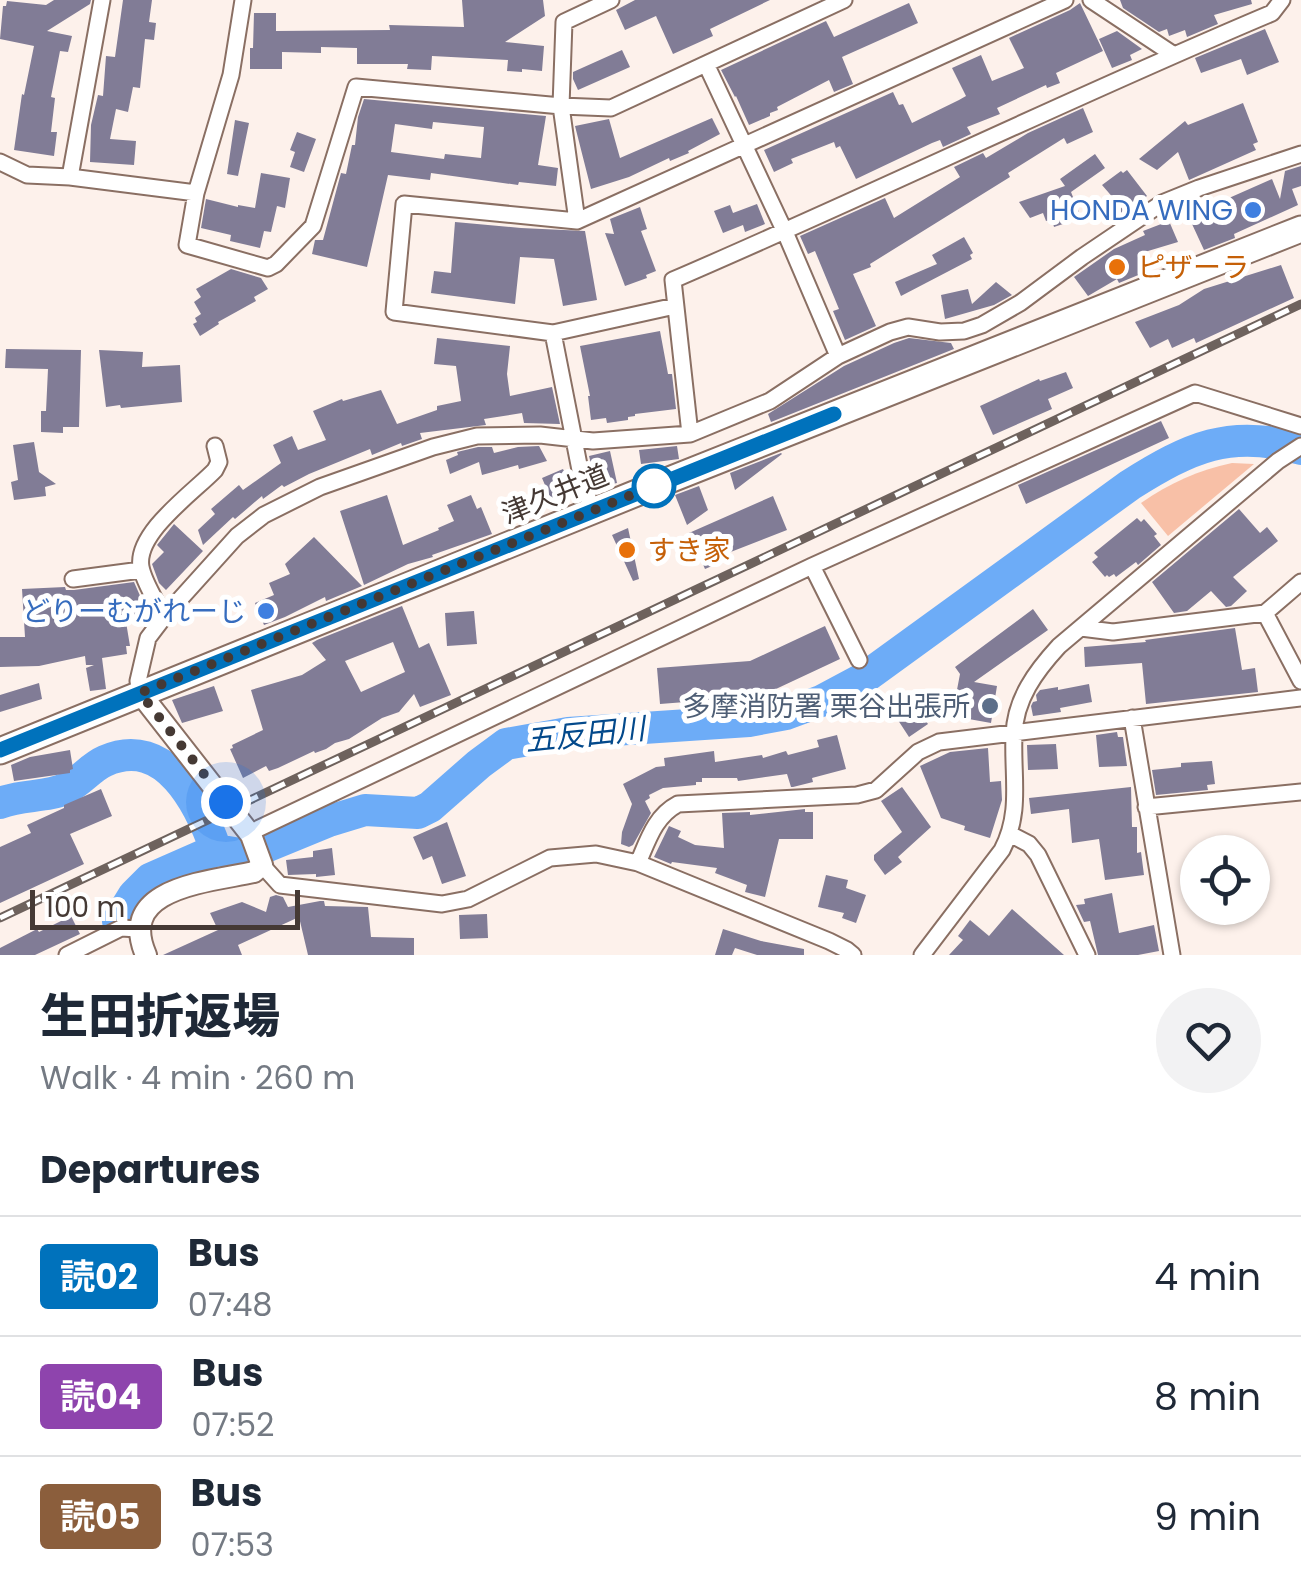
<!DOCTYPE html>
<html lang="en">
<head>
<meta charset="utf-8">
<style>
	:root { --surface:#fff; --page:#f2f2f3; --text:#1f2937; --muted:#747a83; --line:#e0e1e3 }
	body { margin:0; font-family:Poppins,"Noto Sans JP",sans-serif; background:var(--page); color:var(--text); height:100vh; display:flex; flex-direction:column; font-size:38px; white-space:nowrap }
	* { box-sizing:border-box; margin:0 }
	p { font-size:32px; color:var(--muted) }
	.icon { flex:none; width:55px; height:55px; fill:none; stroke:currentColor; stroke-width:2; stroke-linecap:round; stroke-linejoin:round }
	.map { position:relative; height:955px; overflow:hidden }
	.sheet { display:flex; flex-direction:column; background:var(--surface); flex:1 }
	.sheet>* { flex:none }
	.badge { padding:0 20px; border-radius:8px; font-size:35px; line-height:65px }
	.controls { position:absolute; left:1180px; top:835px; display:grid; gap:20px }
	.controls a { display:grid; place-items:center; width:90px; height:90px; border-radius:50%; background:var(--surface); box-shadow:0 2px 8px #0004; font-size:50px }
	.scale { position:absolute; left:30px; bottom:25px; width:270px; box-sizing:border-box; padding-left:10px; border:5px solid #453934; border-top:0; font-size:28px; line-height:35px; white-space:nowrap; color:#453934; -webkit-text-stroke:8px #fff; paint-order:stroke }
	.you { position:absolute; width:50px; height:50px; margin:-25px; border:8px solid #fff; border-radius:50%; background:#1a73e8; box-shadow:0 0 0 15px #1a73e833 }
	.map>.badge { position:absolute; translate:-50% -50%; box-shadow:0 0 0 5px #fff }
	h2 { padding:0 40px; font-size:38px; line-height:90px }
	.round { display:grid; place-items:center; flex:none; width:105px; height:105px; border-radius:52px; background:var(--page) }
	.head { display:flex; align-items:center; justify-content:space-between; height:170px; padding:0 40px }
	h1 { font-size:48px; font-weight:800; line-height:75px }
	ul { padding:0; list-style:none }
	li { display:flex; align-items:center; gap:30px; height:120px; padding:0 40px; border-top:2px solid var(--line) }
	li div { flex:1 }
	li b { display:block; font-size:38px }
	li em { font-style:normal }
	li .badge { min-width:110px; font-weight:700; text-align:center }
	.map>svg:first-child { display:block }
	.green { fill:#f8c0a7 }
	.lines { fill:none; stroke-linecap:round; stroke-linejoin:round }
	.river { stroke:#6dacf7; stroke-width:32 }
	.building { fill:#817c96; fill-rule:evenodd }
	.minor-casing { stroke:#8a6f63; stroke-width:19 }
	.tertiary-casing { stroke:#8a6f63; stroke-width:24 }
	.primary-casing { stroke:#8a6f63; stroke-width:29 }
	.minor { stroke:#fff; stroke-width:15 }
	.tertiary { stroke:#fff; stroke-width:20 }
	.primary { stroke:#fff; stroke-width:25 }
	.rail-casing { stroke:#6e625d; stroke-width:9 }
	.rail { stroke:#fff; stroke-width:5; stroke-dasharray:15; stroke-linecap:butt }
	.line-casing { stroke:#fff; stroke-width:22 }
	.line { stroke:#0072bc; stroke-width:15 }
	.walk { stroke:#453934; stroke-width:10; stroke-dasharray:0 18 }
	.shop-dot { fill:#3f7fe0; stroke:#fff; stroke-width:4 }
	.food-dot { fill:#e8710a; stroke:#fff; stroke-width:4 }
	.stop-dot { fill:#fff; stroke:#0072bc; stroke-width:5 }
	.service-dot { fill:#5c6f8a; stroke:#fff; stroke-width:4 }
	.labels { text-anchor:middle; stroke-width:10; stroke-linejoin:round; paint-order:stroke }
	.shop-label { font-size:28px; fill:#366cbe; stroke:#fff; text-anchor:end }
	.food-label { font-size:28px; fill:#c56008; stroke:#fff; text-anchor:start }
	.street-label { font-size:28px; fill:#453934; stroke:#fff }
	.service-label { font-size:28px; fill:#4e5e75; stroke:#fff; text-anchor:end }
	.water-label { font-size:30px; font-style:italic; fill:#03498b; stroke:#fff }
</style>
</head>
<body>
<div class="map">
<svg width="1301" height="955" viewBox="0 0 1301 955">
	<rect width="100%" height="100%" fill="#fdf1eb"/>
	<path class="green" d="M1232,463L1254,464L1168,536L1141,503C1170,483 1198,470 1232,463Z"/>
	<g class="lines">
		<path class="river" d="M0,803C21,794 48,798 67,788C81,781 91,767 105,761C166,734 200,805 216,850L246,855L329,821L365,810L418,813L430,807L479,764L506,744L568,733L749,721L786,714L821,701L864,678L1130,485C1189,448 1230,428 1301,449
			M118,921L134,895L150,879L216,850"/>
	</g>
	<path class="building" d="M54,0H91L90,4L47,31L72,36L68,52L60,51L51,97L55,98L51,132H57L54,156L14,150L22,94L24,95L34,46L0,39L3,6H6L7,1L46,5Z
		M123,0H152L149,22L156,23L154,40L145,39L140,88L133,87L128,112L116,109L110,139L136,141L134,165L90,162L91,125L98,95L103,96L106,56L115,57Z
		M462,0H543L545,16L505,42L544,46L542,71L522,69V72L507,71L508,60L432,56L431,70L407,69L408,64H357V48L321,47V53L282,52V69H250V48H253L254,13H276V31L390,30L389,25L464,27Z
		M635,0H770L710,29L713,36L673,54L656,16L625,30L616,10Z
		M1120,0H1251L1252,4L1214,15L1218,24L1187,37L1185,30L1169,36L1167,29L1159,32L1123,8Z
		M909,3L918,23L842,57L853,84L834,92L829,80L777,107L778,110L770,113V116L749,125L736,96L735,97L721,70L826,21L834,37Z
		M1080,3L1103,51L1056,73L1060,83L1047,88L1046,85L997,108L1000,114L967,127L971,134L943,147L940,140L932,143L856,179L840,146L836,148L834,142L791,159L793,163L774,172L764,150L893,92L899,105L903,104L912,123L959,100L966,96L952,68L981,55L992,81L1024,68L1009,38L1070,10Z
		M1265,29L1279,62L1247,75L1241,59L1201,73L1195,58Z
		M1117,31L1142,49L1130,55L1132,60L1112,68L1099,39Z
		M622,50L630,67L578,90L573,79V72Z
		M364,99L546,116L538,165L558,168L556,186L519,182L518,185L431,173L430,180L388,175L367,267L312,254L315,240H323L341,173L346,174L352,145H355L358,117ZM433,122L484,127L481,158L445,154L444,159L391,152L395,124L432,129Z
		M1243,103L1258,142L1253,144L1256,150L1189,180L1178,152L1157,170L1139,159L1185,121L1188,125Z
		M1083,108L1093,132L1067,144L1064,138L1008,173L1010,177L870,264L871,267L853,274L876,326L845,340L833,311L839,309L815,251L808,254L800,236L885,198L894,218L960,177L954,167L983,153L986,158L1028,133Z
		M712,118L720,134L688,151L689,153L670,161L669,158L629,177L591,189L575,126L609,119L620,158Z
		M235,120L249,123L238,176L227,174Z
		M297,132L316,139L304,172L290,167L295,152L290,150Z
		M1095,154L1105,168L1071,192L1079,212L1067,217L1069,222L1054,227L1052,219L1046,221L1043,213L1030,218L1019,202L1065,186L1060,179Z
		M1301,166V186L1292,189L1298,205L1234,234L1235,238L1204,250L1192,224L1232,206L1229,198L1272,179L1280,199L1285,171Z
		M1127,170L1147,196L1120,216L1110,204L1115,200L1102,185L1121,171L1123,173Z
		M261,173L290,178L285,208L277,206L271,232L264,231L260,248L230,241L231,235L201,228L206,199L238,207V205L255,208Z
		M757,204L765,224L745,232L743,225L723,233L714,211L730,205L733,213Z
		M640,207L647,229L641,231L656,271L646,275L647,278L625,286L605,233L614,234L610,219Z
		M1169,221L1178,242L1138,254L1148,271L1119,283L1117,279L1088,296L1074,277L1114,249L1145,235L1143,231Z
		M455,222L521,228L585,231L597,300L563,306L554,259L520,257L515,304L431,293L434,271L451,273Z
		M964,237L973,253L970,255L972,259L901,296L895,282L937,264L932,255Z
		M1281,265L1294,298L1196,343L1194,338L1172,348L1168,339L1150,348L1135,322L1179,305L1204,289Z
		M231,269L261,278L268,289L254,297L256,301L218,322L219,324L200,336L193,324L197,322L195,318L201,314L194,302L201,297L196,289Z
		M996,282L1012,295L994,305L945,319L941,295L968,289L972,304Z
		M660,331L668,374H672L676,409L635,414V416L628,417V420L607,423L606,418L591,420L588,396H590L580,346Z
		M437,338L510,346L507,374L510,396L552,387L560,424L524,423L522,413L484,419L486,425L420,433L422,439L402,446L401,443L372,455L370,449L309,474L284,487L282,485L263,499L262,496L235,519L233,517L203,545L198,530L215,514L211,509L239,485L243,490L281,463L273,445L292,436L298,450L326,440L313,411L342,399L343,401L381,390L397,424L437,410V406L461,401L456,366L434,364Z
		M909,338L951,343L954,349L771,422L768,414L844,366L894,343Z
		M6,349L81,350L79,427H63V433L41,432V411H46L48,369L5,368Z
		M99,350L143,352L142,367L180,365L182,402L121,408L120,405L106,407Z
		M1066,372L1073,388L1048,399L1052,409L993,435L980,406L1039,379L1040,381Z
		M1161,421L1169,438L1026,504L1018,485Z
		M34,442L39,472L56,484L45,487L46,496L14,500L11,482L18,480L13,445Z
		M539,446L547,461L519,469L518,465L482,475L479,462L450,474L446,460L458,455L457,452L478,447H492L494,453L518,447Z
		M677,446L679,459L641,464L639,450Z
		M610,451L617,483L597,487L589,456Z
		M781,453L782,454L735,490L730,473Z
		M563,469L575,495L553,504L542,478Z
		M699,486L708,510L687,525L675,495Z
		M387,495L403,545L439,530L438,528L454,521L447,505L471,495L477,509L481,507L492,534L432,555L433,557L408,564L364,585L340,511Z
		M773,496L787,530L723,555L726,560L705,569L689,533Z
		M1239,509L1260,533L1267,527L1278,541L1233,577L1247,591L1231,606L1226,607L1211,591L1187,611L1174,613L1152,582Z
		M1137,518L1141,522L1144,519L1157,534L1154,536L1161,545L1138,565L1136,562L1116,577L1114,574L1109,577L1107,575L1105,577L1092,562L1098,557L1094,553Z
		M174,524L203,551L166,590L159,583L152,564L164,552L157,545Z
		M628,528L639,579L633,581L612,535Z
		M314,537L362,586L326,601L325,597L285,617L264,625L255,603L274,595L269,583L290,574L285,564Z
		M134,582L141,598L145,614L126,622L130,646H126L127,654L102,658L106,689L90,691L86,668L94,665H86L85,656L39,666L0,667V637H25L22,589L65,587L66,590H74Z
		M402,606L419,648L429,643L451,695L420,707L414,694L399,712L382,718L349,739L335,743L326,749L315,753L314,751L278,768L269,771L266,766L243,778L230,749L233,748L232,745L263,730L251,690L302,675L326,660L312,643L317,640ZM393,642L405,672L361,692L345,661Z
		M1033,609L1048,630L974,682L997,686L991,723L952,716L960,674L955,667Z
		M474,611L477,644L447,646L445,613Z
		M825,626L840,659L761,696L660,704L657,668L750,661Z
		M1235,628L1242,670L1255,668L1258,692L1146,704L1142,663L1085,667L1084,647L1146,642L1145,640Z
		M39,683L42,699L0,712V695Z
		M1089,684L1092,702L1060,708L1061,712L1033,716L1031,706L1033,702L1037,701L1036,695L1040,690L1058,687V690Z
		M214,686L223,711L182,723L172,700Z
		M912,701L928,724L909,737L894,714Z
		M1117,732L1118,737H1123L1127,766L1099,767L1096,735Z
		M837,735L846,769L812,778L813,782L793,787H791L787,774L738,781L737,778H702V782H696V785L663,788L649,795L650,798L645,801L651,813L633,845L629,847L621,844L622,832L632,804L623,784L656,767L665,766L664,758L714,751L715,762L762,755L763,758L786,751L788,755L819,747L817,740Z
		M1056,744L1058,769L1028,770L1027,745Z
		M988,748L990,782L1001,781L1002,800L990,838L964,830L965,826L941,818L920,766L950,752Z
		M70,750L73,769L70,770V773L14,781L11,765L30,757Z
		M1212,761L1215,784L1207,785L1208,790L1156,795L1152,770L1181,767V763Z
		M902,787L931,827L898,857L902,862L885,875L874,860V855L902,832L881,801Z
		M1131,787L1132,827H1137V853L1141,852L1144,875L1105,880L1099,839L1072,843L1069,809L1031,814L1029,798Z
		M101,789L112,816L70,834L84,864L0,903V847L31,833L27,825L64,808V805Z
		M805,809V812H813V839H779L765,897L745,892L747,885L715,873L717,868L672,862L671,864L654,857L669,826L681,831L678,837L695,845L724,848L722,813L750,812V815Z
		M447,822L466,876L442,884L432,856L423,860L413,837Z
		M332,848L335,875L316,877V874L288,875L286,860L313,857V851Z
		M826,875L848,880L846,888L866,895L856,923L842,918L844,913L818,907Z
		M1112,893L1119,933L1154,925L1159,951L1138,955H1098L1090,921L1084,922L1076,905L1085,904L1084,899Z
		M276,895L283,897L288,907L320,901H324L325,906L368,907L371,937L414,938V955H308L299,917L238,945L242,955H163L218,930L210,913L242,902L266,912L270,897Z
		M1012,909L1064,955H949L963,940L958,936L970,920L989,936Z
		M487,914L488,938L460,939L459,915Z
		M71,916L80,934L35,955H0V948L37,929L39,932Z
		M723,929L761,941L804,949V955H757L735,948L732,955H715Z"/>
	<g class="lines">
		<defs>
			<path id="minor" d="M243,0L231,75L196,193L187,245L268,268L276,264L313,226L356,87L561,106L611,108L844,0
				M1091,0L1174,55
				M706,64L785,232L838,356
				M0,162L27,175L70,177L196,193
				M70,177L102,0
				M577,221L561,106L564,22L611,0
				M675,306L553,333L394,312L404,204L577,221L1065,0
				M553,333L580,470L592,511
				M690,434L673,280C873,194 1070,98 1272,13L1282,0
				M812,566L859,660
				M73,579L141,570
				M1265,613L1301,681
				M164,617C157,602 144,583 141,567C135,533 194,492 215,470L219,462L215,446
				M1081,628L1113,632L1265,613L1301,582
				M140,693L138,681L148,638L164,617L237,536L264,515L320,487L433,447L477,436L540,435L593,441L690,434L770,401L838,356L890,332L908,327L940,332L964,331L982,325L1020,303L1082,257L1162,203L1199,188L1301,154
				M1132,718L1172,955
				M1146,807L1301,792
				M249,833L812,566L1195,393L1301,426
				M1010,834L1029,844L1038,855L1087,955
				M638,863C648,840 655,816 678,804L857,795L876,790L918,752L939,742L1301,698
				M262,865L280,885L442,904L468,899L550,858L596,854L638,863L829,941L847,950L853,955
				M67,955L121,928L138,929
				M922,955L1002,850C1022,812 1012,776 1014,735C1015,699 1036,671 1059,646L1278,461L1301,446"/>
			<path id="tertiary" d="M140,693L251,835L262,865L254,872C209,882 116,887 146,955"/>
			<path id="primary" d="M0,751L654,486L1301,229"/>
		</defs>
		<use href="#minor" class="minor-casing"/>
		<use href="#tertiary" class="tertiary-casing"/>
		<use href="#primary" class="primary-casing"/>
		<use href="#minor" class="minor"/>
		<use href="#tertiary" class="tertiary"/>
		<use href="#primary" class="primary"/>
		<defs>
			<path id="rail" d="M0,918L1301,304"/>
		</defs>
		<use href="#rail" class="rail-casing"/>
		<use href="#rail" class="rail"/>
	</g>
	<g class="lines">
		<defs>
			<path id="line" d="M0,750L834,414"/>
		</defs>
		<use href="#line" class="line-casing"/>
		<use href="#line" class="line"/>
		<path class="walk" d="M226,802L140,693L654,486"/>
	</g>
	<g class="shop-dot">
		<circle cx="1253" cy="210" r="10"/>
		<circle cx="266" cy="611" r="10"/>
	</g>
	<g class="food-dot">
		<circle cx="1117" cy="267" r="10"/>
		<circle cx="627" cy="550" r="10"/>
	</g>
	<circle class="stop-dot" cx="654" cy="486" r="20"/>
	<circle class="service-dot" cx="990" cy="706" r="10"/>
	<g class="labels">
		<g class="shop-label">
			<text x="1233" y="220">HONDA WING</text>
			<text x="246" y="621">どりーむがれーじ</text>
		</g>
		<g class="food-label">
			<text x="1137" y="277">ピザーラ</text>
			<text x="647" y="560">すき家</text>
		</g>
		<g class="street-label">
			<text transform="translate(555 494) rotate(-22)" y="10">津久井道</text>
		</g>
		<g class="service-label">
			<text x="970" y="716">多摩消防署 栗谷出張所</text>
		</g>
		<g class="water-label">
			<text transform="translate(585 735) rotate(-6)" y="10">五反田川</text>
		</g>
	</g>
</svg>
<div class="controls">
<a><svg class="icon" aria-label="locate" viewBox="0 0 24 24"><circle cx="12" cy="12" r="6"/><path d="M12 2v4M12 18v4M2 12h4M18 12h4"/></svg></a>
</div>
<div class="scale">100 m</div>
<div class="you" style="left:226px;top:802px"></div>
</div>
<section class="sheet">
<div class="head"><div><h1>生田折返場</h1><p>Walk · 4 min · 260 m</p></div><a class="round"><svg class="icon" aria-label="heart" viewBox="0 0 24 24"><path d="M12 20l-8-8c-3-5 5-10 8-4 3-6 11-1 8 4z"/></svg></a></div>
<h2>Departures</h2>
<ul>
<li><span class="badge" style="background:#0072bc;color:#fff">読02</span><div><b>Bus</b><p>07:48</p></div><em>4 min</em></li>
<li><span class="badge" style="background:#8e44ad;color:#fff">読04</span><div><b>Bus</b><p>07:52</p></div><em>8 min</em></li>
<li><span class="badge" style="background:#8b5e3c;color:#fff">読05</span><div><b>Bus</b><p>07:53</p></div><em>9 min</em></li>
</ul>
</section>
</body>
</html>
